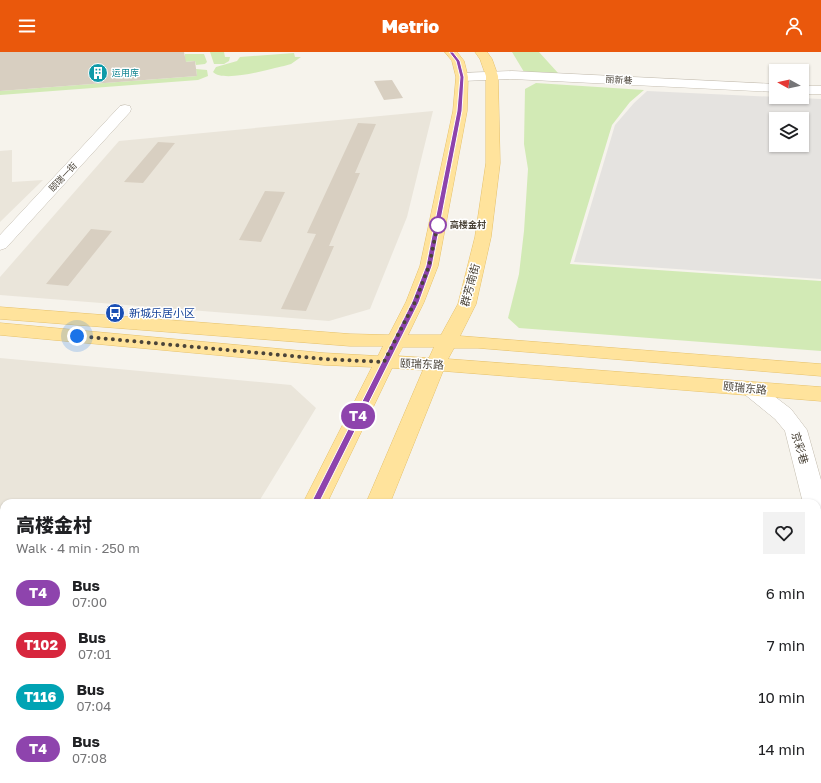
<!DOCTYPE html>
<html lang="en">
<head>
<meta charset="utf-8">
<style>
	:root { --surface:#fff; --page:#f2f2f2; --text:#202124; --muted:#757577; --accent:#ea580c }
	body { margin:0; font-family:"Golos Text","Noto Sans SC",sans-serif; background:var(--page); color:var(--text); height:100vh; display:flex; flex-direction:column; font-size:15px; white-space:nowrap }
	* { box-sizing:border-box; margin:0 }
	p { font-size:13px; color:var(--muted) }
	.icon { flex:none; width:22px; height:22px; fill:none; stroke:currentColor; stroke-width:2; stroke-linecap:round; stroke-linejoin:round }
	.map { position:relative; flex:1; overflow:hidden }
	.drawer { position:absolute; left:0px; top:447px; width:821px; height:284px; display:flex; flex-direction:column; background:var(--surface); border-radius:12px 12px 0 0; box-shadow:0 1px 3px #0004 }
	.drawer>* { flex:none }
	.badge { padding:0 8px; border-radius:13px; font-size:14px; line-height:26px }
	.needle { width:26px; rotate:278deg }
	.buttons { position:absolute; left:769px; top:12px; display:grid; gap:8px }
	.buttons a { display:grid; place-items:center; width:40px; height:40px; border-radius:0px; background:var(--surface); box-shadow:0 1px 3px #0004; font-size:20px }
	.you { position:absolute; width:20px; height:20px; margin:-10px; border:3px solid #fff; border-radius:50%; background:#1a73e8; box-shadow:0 0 0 6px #1a73e833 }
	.map>.badge { position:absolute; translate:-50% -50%; box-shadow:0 0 0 2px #fff }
	.round { display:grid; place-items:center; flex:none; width:42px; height:42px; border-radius:0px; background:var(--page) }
	.head { display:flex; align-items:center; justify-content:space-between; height:68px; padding:0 16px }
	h1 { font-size:19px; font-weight:800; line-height:30px }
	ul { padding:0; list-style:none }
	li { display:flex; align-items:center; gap:12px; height:52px; padding:0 16px }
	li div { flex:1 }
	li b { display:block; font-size:15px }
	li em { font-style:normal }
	li .badge { min-width:44px; font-weight:700; text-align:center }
	header { display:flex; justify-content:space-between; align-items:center; height:52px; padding:0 16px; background:var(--accent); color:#fff; font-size:18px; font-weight:800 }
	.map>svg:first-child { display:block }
	.residential { fill:#eae5da }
	.green { fill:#d2eab5 }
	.parking { fill:#e5e3e0; fill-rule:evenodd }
	.building { fill:#d8cfc1 }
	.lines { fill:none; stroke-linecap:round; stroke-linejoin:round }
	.minor-casing { stroke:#c2bbae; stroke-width:1 }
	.tertiary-casing { stroke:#c2bbae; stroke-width:1 }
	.primary-casing { stroke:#e6c16a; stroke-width:1 }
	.minor { fill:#fff; fill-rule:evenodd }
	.tertiary { fill:#fff; fill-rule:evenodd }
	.primary { fill:#ffe39c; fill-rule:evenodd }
	.line { fill:#8e44ad; stroke:#fff }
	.walk { stroke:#4b4439; stroke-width:4; stroke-dasharray:0 7.2 }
	.stop-dot { fill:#fff; stroke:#8e44ad; stroke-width:2 }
	.labels { text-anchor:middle; stroke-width:3; stroke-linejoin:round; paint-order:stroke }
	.far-culture-label { font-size:9px; fill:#0d838f; stroke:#fff; text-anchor:start }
	.far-street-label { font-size:9px; fill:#4b4439; stroke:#fff }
	.far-stop-label { font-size:9px; font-weight:bold; fill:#4b4439; stroke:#fff; text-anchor:start }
	.street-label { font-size:11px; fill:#4b4439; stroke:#fff }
	.transit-label { font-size:11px; fill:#164399; stroke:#fff; text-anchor:start }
</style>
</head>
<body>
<header><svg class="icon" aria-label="menu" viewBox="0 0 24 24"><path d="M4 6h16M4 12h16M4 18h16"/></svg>Metrio<svg class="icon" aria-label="person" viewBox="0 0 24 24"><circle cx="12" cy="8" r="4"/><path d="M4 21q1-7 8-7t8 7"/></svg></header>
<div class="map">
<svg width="821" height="731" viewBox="0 0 821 731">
	<rect width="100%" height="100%" fill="#f6f3ec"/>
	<path class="residential" d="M433,59L407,165L370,257L329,269L0,243V225L119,89Z
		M12,98V130L43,128L0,170V99Z
		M0,306L291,333L316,356L258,451H4V727H90L88,731H0Z"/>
	<path class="green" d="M210,0H224L225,5H230L229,9L224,12H214Z
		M512,0H539L558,21L524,20Z
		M294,1L295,5H301L291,12L284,14C269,17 224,31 213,20L216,15L237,9L240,5Z
		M185,2H204L207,10L205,12L196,13L195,9L185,10Z
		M196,17L207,18L208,24L198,28L0,43V39L197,24Z
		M536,31L644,38L630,50L612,73L570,212L821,229V299L519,276L508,266L519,222L524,179L528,117L524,92L525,37Z"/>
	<path class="parking" d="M647,39L821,47V227L574,210L615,73L634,51ZM776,67H802V93H776Z"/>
	<path class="building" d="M0,0H184L186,10L195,9L197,24L0,39Z
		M392,28L403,46L384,48L374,29Z
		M358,71L376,72L355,121H360L329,194H334L306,259L281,257L316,182L307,181Z
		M158,90L175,91L143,131L124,130Z
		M265,139L285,140L261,190L239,188Z
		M91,177L112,179L68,234L46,232Z"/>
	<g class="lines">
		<defs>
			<path id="minor" d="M125,53L130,54L131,57L130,60L6,196L0,198V183L120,54Z"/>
			<path id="tertiary" d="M512,19L776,32V40L512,27L462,29L456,25L462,21Z
				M802,34H821V42H802Z
				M750,330L757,331L791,357L807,378L821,428V484L817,483V451H803L785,379L775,367L743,341L739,336L743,331Z"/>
			<path id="primary" d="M445,0H457L464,9L468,25L467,59L438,214L424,250L408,283H441L458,252L475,185L486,111V24L480,7L475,0H487L492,7L498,24L500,111L491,185L476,252L460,284L821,312V324L478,296H454L448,307L821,335V349L443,319L390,451H366L423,318L392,316L327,451H303L372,315L324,313L0,283V271L324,301L378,304L383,294H350L0,267V255L350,282L389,283L406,250L420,214L453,59L456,25L452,9ZM403,295H434L429,306L398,304Z
				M159,727H191L189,731H157Z
				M243,727H275L273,731H241Z"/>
		</defs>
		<use href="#minor" class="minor-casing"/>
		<use href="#tertiary" class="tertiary-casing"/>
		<use href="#primary" class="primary-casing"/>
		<use href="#minor" class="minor"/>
		<use href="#tertiary" class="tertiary"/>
		<use href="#primary" class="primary"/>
	</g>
	<path class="line" d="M449,0H453L460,9L464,25L462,59L432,214L419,250L319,451L315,454L312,453L311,451L412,250L426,214L457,59L460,25L456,9Z"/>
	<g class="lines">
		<path class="walk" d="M77,284L324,307L384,310L415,250L429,214L438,171V173"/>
	</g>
	<defs>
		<symbol id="building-disc" viewBox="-11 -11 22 22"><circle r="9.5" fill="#0f9aa8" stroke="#fff"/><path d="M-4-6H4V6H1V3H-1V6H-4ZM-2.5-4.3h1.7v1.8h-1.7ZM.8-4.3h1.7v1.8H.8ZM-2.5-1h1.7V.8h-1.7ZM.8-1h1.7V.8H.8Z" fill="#fff"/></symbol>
		<symbol id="bus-disc" viewBox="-11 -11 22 22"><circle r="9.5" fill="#1a4fb4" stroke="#fff"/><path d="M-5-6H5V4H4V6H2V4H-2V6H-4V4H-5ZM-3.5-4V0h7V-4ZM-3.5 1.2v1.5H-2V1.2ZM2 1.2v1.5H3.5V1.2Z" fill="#fff"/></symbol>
	</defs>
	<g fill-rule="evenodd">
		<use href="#building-disc" x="87" y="10" width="22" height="22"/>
		<use href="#bus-disc" x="104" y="250" width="22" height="22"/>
	</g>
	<circle class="stop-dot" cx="438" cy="173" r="8"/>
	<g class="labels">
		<g class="far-culture-label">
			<text x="112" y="24">运用库</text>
		</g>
		<g class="far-street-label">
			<text transform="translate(619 28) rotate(3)" y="3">丽新巷</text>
			<text transform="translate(63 125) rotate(-47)" y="3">颐瑞一街</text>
		</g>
		<g class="far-stop-label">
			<text x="450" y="176">高楼金村</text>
		</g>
		<g class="street-label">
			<text transform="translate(470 233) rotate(-75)" y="4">群芳南街</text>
			<text transform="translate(422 312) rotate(2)" y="4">颐瑞东路</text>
			<text transform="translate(745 336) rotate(5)" y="4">颐瑞东路</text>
			<text transform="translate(800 396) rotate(74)" y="4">京彩巷</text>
		</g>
		<g class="transit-label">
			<text x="129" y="265">新城乐居小区</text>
		</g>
	</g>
</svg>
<div class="buttons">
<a><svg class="needle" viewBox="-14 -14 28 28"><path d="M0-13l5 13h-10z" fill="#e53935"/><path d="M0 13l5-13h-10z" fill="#757577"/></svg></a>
<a><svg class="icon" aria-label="layers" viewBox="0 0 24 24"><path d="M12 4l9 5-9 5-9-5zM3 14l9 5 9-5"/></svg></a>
</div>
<div class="you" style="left:77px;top:284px"></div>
<b class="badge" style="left:358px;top:364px;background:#8e44ad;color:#fff">T4</b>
<section class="drawer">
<div class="head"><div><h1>高楼金村</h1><p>Walk · 4 min · 250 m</p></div><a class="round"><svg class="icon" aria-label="heart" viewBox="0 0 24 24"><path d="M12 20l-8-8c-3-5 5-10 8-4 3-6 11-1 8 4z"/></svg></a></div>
<ul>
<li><span class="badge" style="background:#8e44ad;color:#fff">T4</span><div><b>Bus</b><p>07:00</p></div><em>6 min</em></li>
<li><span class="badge" style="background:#d7263d;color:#fff">T102</span><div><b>Bus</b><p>07:01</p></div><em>7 min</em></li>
<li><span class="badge" style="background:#00a3b4;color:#fff">T116</span><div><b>Bus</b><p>07:04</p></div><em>10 min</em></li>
<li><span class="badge" style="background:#8e44ad;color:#fff">T4</span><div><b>Bus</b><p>07:08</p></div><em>14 min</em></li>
</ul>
</section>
</div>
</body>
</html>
